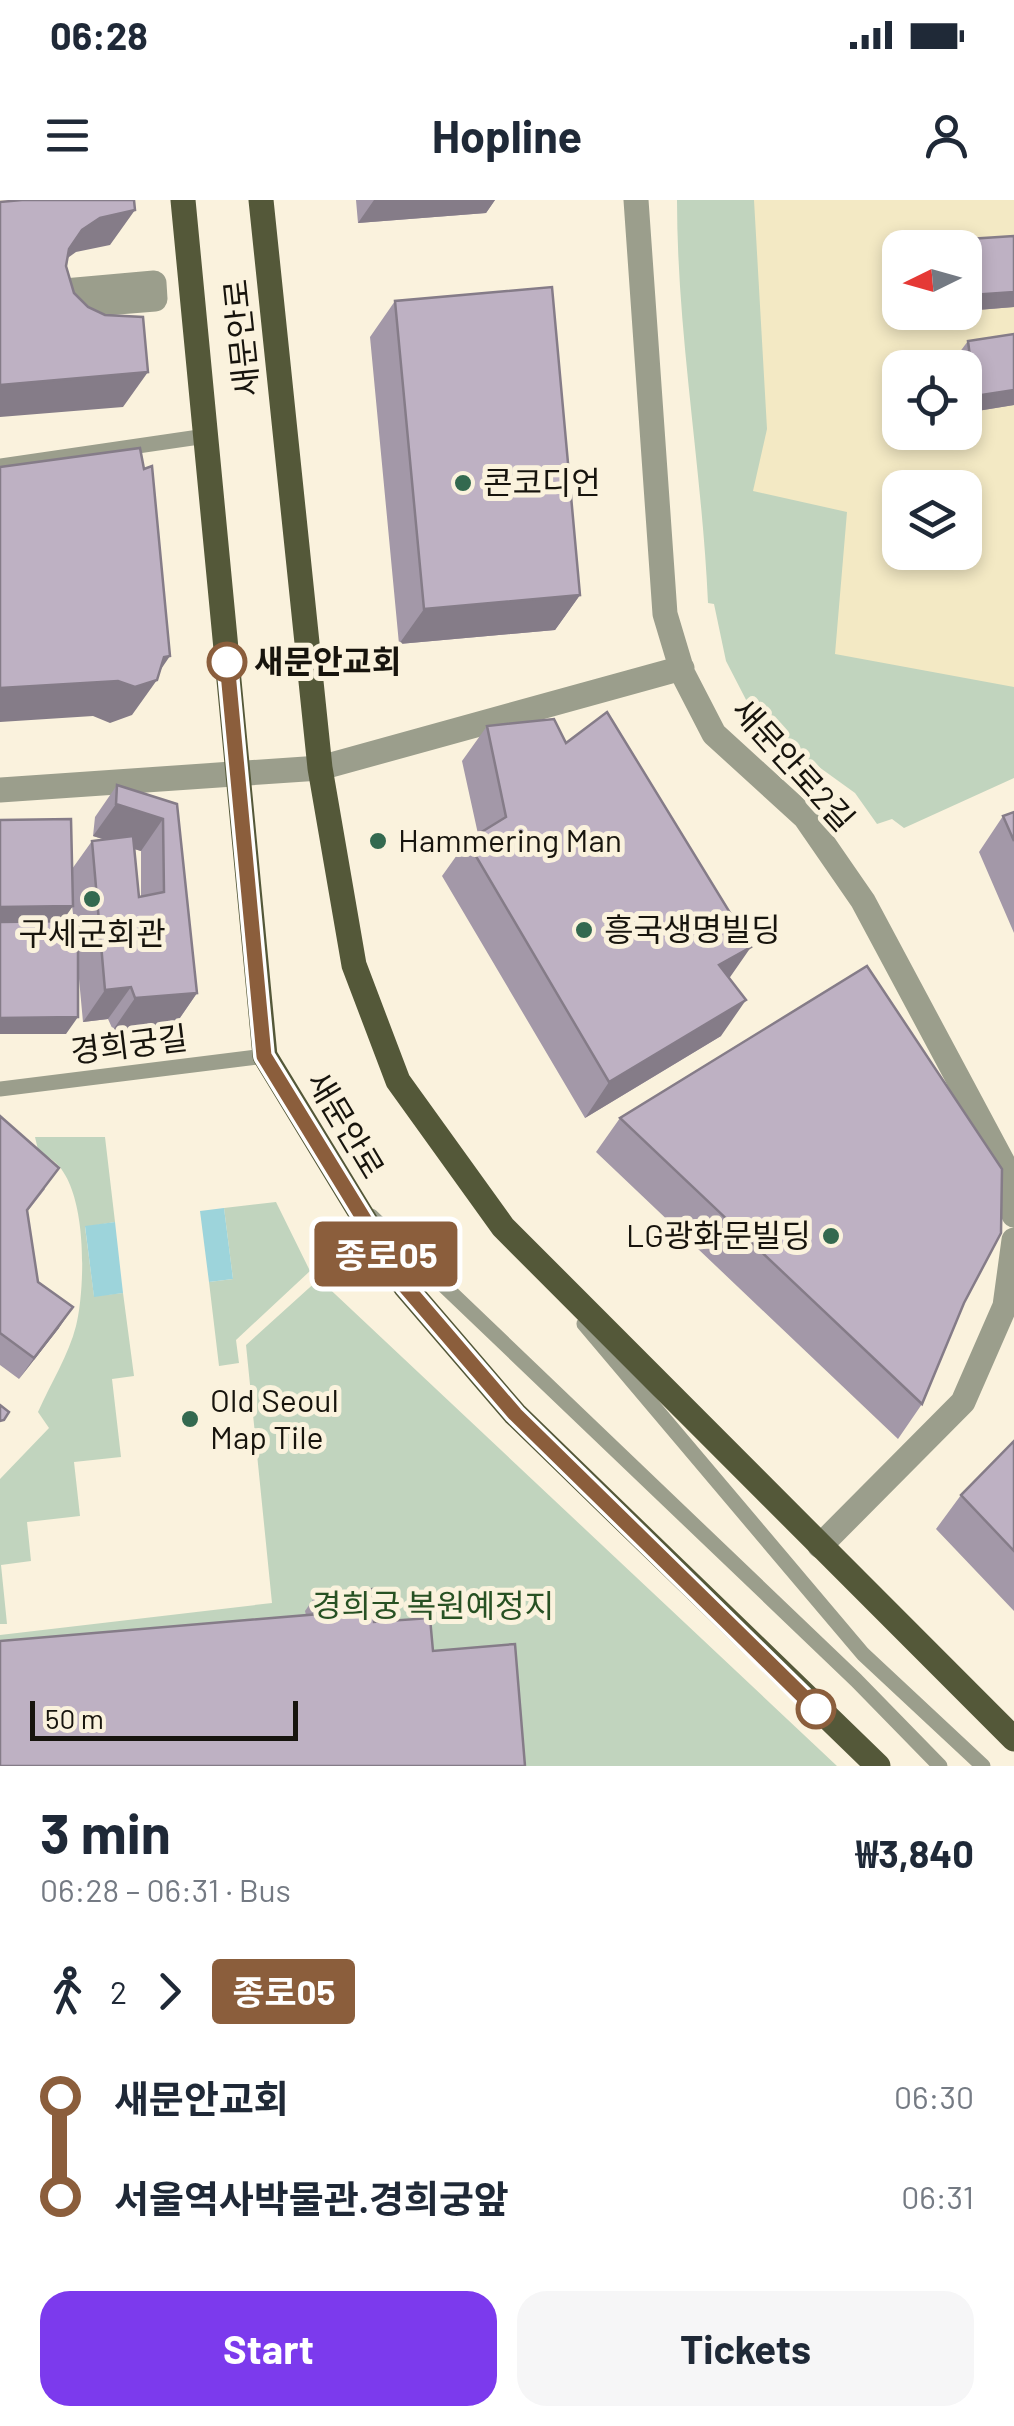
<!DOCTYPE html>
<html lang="en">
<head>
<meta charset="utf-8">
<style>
	:root { --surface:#fff; --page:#f6f6f7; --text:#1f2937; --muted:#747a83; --accent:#7c3aed }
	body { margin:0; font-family:Barlow,"Noto Sans KR",sans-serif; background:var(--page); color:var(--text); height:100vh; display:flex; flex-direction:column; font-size:38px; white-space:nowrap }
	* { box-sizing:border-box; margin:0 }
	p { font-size:32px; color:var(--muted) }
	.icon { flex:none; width:55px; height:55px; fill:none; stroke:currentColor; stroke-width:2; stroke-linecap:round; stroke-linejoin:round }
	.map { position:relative; height:1566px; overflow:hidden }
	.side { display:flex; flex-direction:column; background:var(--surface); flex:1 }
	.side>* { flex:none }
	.badge { padding:0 20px; border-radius:8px; font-size:35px; line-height:65px }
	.needle { width:65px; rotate:265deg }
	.controls { position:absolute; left:882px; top:30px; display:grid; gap:20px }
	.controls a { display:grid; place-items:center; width:100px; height:100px; border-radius:20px; background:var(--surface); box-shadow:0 5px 15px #0003; font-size:50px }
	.scale { position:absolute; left:30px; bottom:25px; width:268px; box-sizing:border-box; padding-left:10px; border:5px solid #17140d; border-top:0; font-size:28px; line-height:35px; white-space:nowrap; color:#17140d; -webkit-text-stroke:8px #faf2dd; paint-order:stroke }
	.map>.badge { position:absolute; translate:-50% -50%; box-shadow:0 0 0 5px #fff }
	.legs { display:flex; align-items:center; gap:15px; height:110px; padding:0 40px; font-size:32px }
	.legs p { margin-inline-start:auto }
	.overview { display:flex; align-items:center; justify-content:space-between; height:170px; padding:0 40px }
	h1 { font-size:55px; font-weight:700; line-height:75px }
	.button { display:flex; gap:20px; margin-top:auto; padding:20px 40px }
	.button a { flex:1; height:115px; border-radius:30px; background:var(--accent); color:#fff; font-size:40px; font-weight:700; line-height:115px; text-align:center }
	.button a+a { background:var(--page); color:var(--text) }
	ul { padding:0 40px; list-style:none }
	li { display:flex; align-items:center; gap:35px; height:100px; font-size:38px }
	li i { display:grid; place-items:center; width:15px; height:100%; margin:0 12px; background:currentColor }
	li i::after { content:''; width:25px; height:25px; margin:-12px; border:8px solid; border-radius:50%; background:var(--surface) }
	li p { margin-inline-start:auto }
	li:first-child i { background:linear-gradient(#0000 50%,currentColor 0) }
	li:last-child i { background:linear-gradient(currentColor 50%,#0000 0) }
	.status { display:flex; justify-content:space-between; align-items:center; height:70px; padding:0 50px; background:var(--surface); direction:ltr }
	.status svg { height:28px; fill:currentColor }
	header { display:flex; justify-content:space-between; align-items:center; height:130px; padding:0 40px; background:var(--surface); font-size:45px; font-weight:700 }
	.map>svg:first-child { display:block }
	.green { fill:#c1d4be }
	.sand { fill:#f3e9c4; fill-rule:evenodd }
	.water { fill:#9dd4db }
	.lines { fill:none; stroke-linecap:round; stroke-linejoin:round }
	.lane { stroke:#9b9e8c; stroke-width:15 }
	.street { stroke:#9b9e8c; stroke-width:25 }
	.primary { stroke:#545839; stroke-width:25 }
	.wall { fill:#a398a8; fill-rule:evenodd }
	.shaded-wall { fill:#857c88 }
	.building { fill:#beb1c3; stroke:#857c88; stroke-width:2.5 }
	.line-1-casing { stroke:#fff; stroke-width:22 }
	.line-1 { stroke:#8b5e3c; stroke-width:15 }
	.poi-dot { fill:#33694f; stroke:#faf2dd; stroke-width:4 }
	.stop-1-dot { fill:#fff; stroke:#8b5e3c; stroke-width:5 }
	.labels { text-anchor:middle; stroke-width:10; stroke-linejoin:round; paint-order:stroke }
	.street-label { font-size:32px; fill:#17140d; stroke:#faf2dd }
	.poi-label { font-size:32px; fill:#17140d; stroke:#faf2dd; text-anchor:start }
	.stop-label { font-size:32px; font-weight:bold; fill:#17140d; stroke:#faf2dd; text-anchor:start }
	.park-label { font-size:32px; fill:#275123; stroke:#faf2dd }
</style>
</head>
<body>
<div class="status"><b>06:28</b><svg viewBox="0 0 49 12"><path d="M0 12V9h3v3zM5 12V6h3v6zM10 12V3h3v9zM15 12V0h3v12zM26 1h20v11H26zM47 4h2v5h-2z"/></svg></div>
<header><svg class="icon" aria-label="menu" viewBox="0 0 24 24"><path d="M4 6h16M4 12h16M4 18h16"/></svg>Hopline<svg class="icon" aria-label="person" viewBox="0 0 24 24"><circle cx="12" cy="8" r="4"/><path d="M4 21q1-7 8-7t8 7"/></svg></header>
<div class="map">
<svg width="1014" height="1566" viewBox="0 0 1014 1566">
	<rect width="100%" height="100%" fill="#faf2dd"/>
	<path class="green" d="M677,0H845L900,288V352H965L1014,435V578L904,628L892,619L877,624L855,593L758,523L726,461L714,404L708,403C702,268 677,135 677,0Z
		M35,937H105L115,1022L85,1027L94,1096L123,1093L134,1176L112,1179L121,1257L74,1262L80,1316L27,1322L31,1361L1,1365L7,1424H0V1279L49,1228L38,1212C50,1185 69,1154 76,1126C86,1087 90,964 39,954Z
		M276,1002L310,1071L236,1140L239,1163L219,1166L209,1082L233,1079L224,1008Z
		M319,1079L837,1566H0V1435L272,1403L246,1145Z"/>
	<path class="sand" d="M754,0H1014V487L835,454L847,312L753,291L767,229ZM900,48H965V112H900ZM900,168H965V232H900ZM900,288H965V352H900Z"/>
	<path class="water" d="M224,1008L233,1079L209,1082L200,1011Z
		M115,1022L123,1093L94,1097L85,1026Z"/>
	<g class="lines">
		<path class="lane" d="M0,266L206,236
			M0,889L265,856
			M371,1016L856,1480L940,1566
			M584,1124L863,1454L983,1566"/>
		<path class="street" d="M636,0L665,414L683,474L714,534L805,617L863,701L1008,972L1014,1015
			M154,83L155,99L43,108L42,93Z
			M0,590L320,568L682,468
			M820,1346L963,1202L1005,1106L1014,1040"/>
		<path class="primary" d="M183,0L265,856L405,1086L515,1214L878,1566
			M261,0L320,568L354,765L398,881L503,1027L1014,1539"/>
	</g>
	<path class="wall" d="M356,0H495L486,13L358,23Z
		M969,39L1014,107L965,111V48H962Z
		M395,101L580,395L555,430L399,444L370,137Z
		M1014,134V205L965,213V168H958L956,157L968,141Z
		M487,526L566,543L729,778L721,836L585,918L442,676L467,641L478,634L462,561Z
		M117,585L177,604L197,793L175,825L113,830L108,819L83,822L78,768L66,834H0V620L72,669L92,641L103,639L93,636L95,617ZM134,649L141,651V696L139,697ZM72,706L74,721H62Z
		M1014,612V733L979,652L1003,616Z
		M0,916L45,989L27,1012L38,1082L59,1128L19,1179L0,1165Z
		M620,918L964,1103L922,1204L898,1239L596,952Z
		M1014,1241V1411L936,1329L961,1295Z
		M317,1394L374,1422L433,1451L306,1415L305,1411Z"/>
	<path class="shaded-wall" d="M374,0H495L486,13L358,23Z
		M135,10L110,45L76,52L58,65L82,30L100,18Z
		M1014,92V107L965,111V103L971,95Z
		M148,172L123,207L0,217V185Z
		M1014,190V205L965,213L975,196Z
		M580,395L555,430L399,444L424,409Z
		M170,456L153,481L157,480L132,515L110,523L93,516L0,522V488Z
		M116,604L163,619L141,651L93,636Z
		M73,706L61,723H0V707Z
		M751,747L726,783L719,765Z
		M131,787L108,819L83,822L105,790Z
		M197,793L175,825L113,830L135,798Z
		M746,800L721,836L585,918L609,882Z
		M78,817L66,834H0V818Z
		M73,1107L59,1128L19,1179L34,1158Z"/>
	<path class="building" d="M22,0H134L135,10L100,18L82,30L69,49L66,66L74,93L88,107L105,115L143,117L148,172L0,185V2Z
		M1014,36V92L971,95L969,39Z
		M552,87L580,395L424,409L395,101Z
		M1014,134V190L975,196L968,141Z
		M140,248L144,269L152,266L170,456L164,457L157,480L135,487L118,481L0,488V267Z
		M607,512L751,747L719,765L746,800L609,882L467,641L506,617L487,526L554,519L566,543Z
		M117,585L177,604L197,793L135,798L131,787L105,790L92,641L133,636L139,697L164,692L163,619L116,604Z
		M1014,612V641L1003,616Z
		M71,619L73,706L0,707V620Z
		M78,721V817L0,818V722Z
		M867,766L1002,969L1001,1033L964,1103L922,1204L620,918Z
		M0,916L59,968L27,1010L38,1082L73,1107L34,1158L0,1133Z
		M0,1205L9,1212L4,1220L0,1221Z
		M1014,1241V1351L961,1295Z
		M372,1389L374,1422L430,1418L433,1451L515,1444L525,1566H0V1441L319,1414L317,1394Z"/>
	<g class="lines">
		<defs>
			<path id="line-1" d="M227,462L264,856L405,1086L515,1214L816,1509"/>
		</defs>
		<use href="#line-1" class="line-1-casing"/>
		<use href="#line-1" class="line-1"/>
	</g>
	<g class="poi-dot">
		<circle cx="463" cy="283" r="10"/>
		<circle cx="378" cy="641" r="10"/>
		<circle cx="92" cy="699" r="10"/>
		<circle cx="584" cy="730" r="10"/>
		<circle cx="831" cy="1036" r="10"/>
		<circle cx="190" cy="1219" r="10"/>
	</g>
	<g class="stop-1-dot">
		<circle cx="227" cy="462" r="18"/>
		<circle cx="816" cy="1509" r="18"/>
	</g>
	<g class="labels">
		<g class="street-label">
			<text transform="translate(242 138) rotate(-96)" y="11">새문안로</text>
			<text transform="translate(793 565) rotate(48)" y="11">새문안로2길</text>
			<text transform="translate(129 845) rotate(-7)" y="11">경희궁길</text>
			<text transform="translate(345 925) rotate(59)" y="11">새문안로</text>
		</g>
		<g class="poi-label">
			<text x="483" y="294">콘코디언</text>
			<text x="398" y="652">Hammering Man</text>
			<text x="604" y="741">흥국생명빌딩</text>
			<text x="92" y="745" text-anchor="middle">구세군회관</text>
			<text x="811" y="1047" text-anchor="end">LG광화문빌딩</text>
			<text x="210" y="1212">Old Seoul<tspan x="210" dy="37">Map Tile</tspan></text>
		</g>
		<g class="stop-label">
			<text x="254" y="473">새문안교회</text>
		</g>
		<g class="park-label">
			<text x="433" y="1417">경희궁 복원예정지</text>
		</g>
	</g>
</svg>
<div class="controls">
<a><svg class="needle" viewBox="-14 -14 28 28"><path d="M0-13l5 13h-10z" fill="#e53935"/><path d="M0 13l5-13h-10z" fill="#747a83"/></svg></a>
<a><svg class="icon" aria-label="locate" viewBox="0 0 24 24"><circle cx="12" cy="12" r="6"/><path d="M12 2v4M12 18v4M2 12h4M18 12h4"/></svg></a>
<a><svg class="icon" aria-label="layers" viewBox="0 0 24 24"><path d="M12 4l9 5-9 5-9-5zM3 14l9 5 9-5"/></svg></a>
</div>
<div class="scale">50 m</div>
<b class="badge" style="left:386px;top:1054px;background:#8b5e3c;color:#fff">종로05</b>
</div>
<section class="side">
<div class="overview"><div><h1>3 min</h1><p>06:28 – 06:31 · Bus</p></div><b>₩3,840</b></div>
<div class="legs"><svg class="icon" aria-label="walk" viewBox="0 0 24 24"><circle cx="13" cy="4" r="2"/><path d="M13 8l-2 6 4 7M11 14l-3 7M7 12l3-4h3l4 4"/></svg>2<svg class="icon" aria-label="forward" viewBox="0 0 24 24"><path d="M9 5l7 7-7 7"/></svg><b class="badge" style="background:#8b5e3c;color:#fff">종로05</b></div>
<ul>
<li><i style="color:#8b5e3c"></i><b>새문안교회</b><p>06:30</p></li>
<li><i style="color:#8b5e3c"></i><b>서울역사박물관.경희궁앞</b><p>06:31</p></li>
</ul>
<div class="button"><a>Start</a><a>Tickets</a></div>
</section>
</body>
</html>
